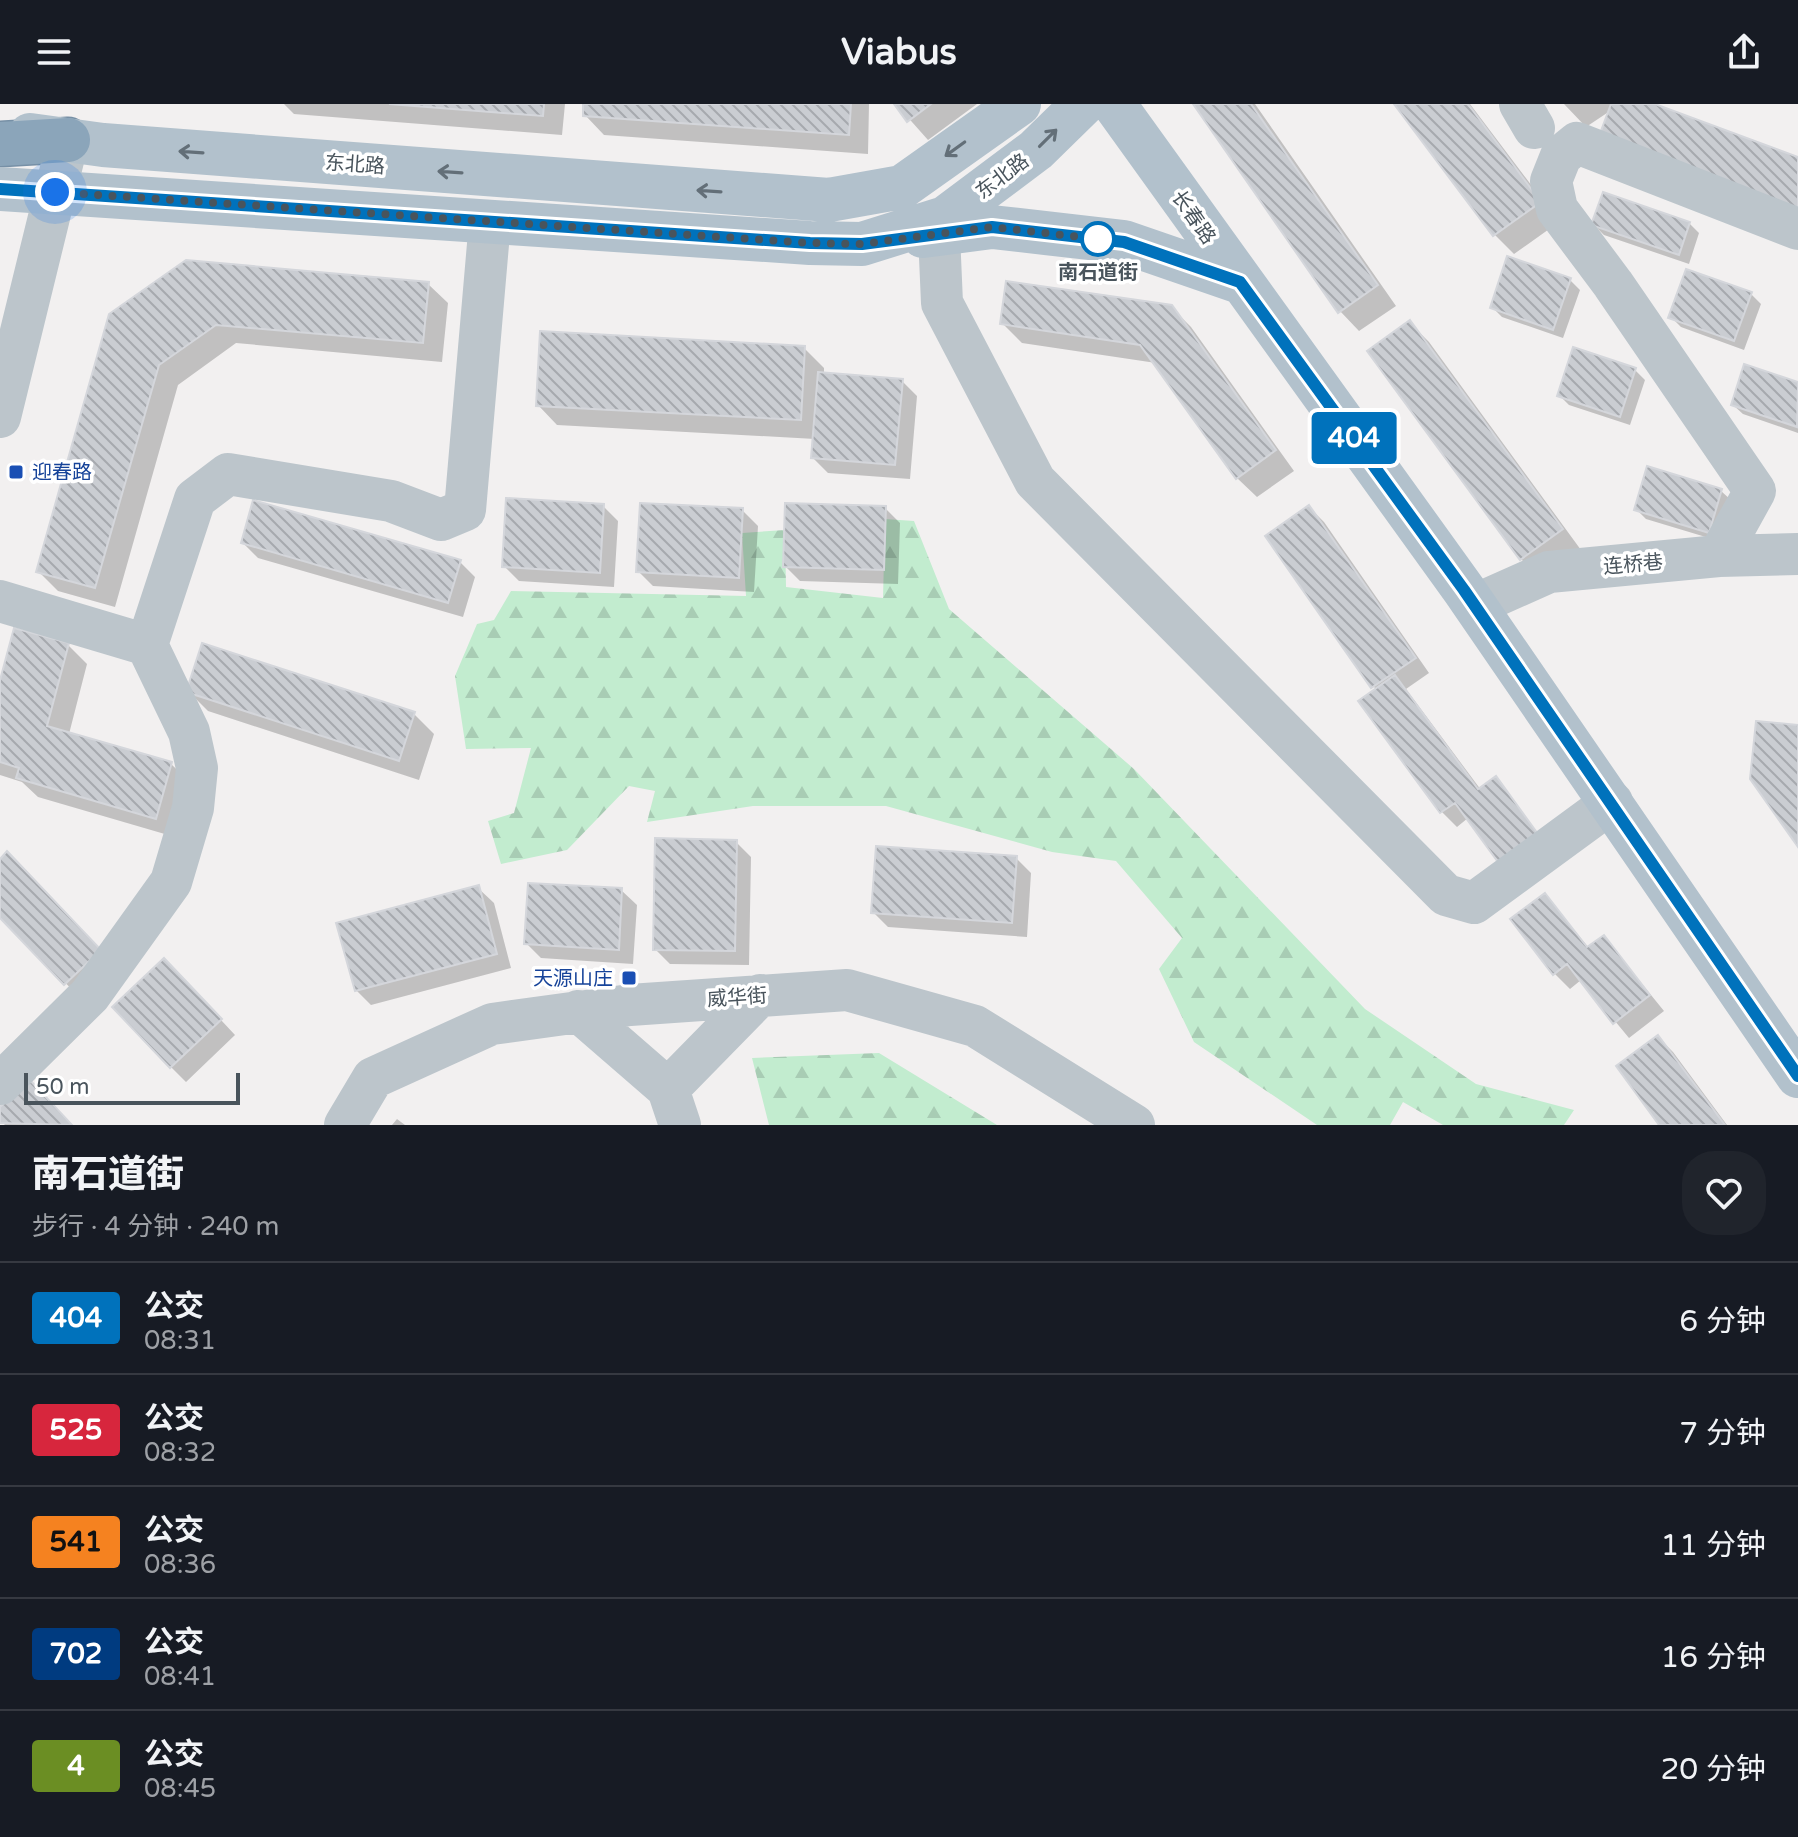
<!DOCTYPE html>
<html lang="zh">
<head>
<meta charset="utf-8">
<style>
	:root { --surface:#171b24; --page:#20242c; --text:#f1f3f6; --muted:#9ea1a6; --line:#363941 }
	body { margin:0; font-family:"Varela Round","Noto Sans SC",sans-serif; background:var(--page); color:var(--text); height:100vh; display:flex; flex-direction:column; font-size:30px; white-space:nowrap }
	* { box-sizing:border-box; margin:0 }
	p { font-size:26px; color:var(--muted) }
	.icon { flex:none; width:44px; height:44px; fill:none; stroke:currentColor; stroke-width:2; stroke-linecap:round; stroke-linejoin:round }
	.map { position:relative; height:1021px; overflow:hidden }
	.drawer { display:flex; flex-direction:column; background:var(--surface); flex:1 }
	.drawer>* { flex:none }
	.badge { padding:0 16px; border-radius:6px; font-size:28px; line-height:52px }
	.scale { position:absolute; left:24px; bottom:20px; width:216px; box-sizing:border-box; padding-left:8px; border:4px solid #49545c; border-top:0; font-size:22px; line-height:28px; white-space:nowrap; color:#49545c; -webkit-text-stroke:6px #fff; paint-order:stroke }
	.you { position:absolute; width:40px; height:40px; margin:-20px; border:6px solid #fff; border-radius:50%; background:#1a73e8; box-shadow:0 0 0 12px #1a73e833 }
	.map>.badge { position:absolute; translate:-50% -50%; box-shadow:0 0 0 4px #fff }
	.round { display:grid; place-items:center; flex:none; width:84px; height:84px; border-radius:32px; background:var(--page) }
	.summary { display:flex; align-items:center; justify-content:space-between; height:136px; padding:0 32px }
	h1 { font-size:38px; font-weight:800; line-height:60px }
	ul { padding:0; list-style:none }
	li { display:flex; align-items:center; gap:24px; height:112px; padding:0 32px; border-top:2px solid var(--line) }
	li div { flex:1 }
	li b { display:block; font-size:30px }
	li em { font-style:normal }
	li .badge { min-width:88px; font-weight:700; text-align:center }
	header { display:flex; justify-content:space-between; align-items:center; height:104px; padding:0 32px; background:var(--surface); font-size:36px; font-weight:800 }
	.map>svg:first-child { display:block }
	.forest { fill:url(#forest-firs) }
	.shadow { fill:#0003 }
	.building { fill:url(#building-back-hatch); stroke:#d4d6db; stroke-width:2 }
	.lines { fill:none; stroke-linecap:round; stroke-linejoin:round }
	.highway-casing { stroke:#7790a6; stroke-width:47 }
	.minor { stroke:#bcc5cb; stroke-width:42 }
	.major { stroke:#b2c1cc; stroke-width:44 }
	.highway { stroke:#8ba5ba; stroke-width:44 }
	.oneway { stroke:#636f78 }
	.line-casing { stroke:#fff; stroke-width:18 }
	.line { stroke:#0072bc; stroke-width:12 }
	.walk { stroke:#49545c; stroke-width:8; stroke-dasharray:0 14.4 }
	.stop-dot { fill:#fff; stroke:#0072bc; stroke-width:4 }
	.transit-dot { fill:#1a4fb4; stroke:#fff; stroke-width:3 }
	.labels { text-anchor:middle; stroke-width:7; stroke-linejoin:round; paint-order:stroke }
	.street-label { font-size:20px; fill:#49545c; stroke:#fff }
	.stop-label { font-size:20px; font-weight:bold; fill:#49545c; stroke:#fff }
	.transit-label { font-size:20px; fill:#164399; stroke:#fff; text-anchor:start }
</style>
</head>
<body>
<header><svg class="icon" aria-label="menu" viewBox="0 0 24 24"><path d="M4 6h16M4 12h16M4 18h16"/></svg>Viabus<svg class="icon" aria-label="share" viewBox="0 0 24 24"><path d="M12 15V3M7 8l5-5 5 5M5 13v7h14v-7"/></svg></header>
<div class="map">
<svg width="1798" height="1021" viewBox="0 0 1798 1021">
	<defs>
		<pattern id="forest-firs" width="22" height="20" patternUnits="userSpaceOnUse" patternTransform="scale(2)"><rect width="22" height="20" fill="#c2eccf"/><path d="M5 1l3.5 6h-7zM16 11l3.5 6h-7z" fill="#a8ccb4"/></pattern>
		<pattern id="building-back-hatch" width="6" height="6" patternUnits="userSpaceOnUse" patternTransform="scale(2)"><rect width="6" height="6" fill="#cacdd2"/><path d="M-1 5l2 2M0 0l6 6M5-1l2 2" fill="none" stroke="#a6a9ae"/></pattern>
	</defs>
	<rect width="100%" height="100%" fill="#f2f0f0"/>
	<path class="forest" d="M885,415L914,417L949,505L1134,665L1365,905L1476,980L1574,1006L1564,1021H1443L1403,998L1390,1021H1317L1194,938L1159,865L1182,834L1116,757L1052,748L886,702H753L647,718L655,687L629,682L567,746L501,760L488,717L514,709L531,644L466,645L455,572L477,520L494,516L511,487L746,492L742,429L785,426L786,483L883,494Z
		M879,949L997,1021H769L752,954Z"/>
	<path class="shadow" d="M284,0H565L562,31L294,10Z
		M585,0H869L868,50L604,31L585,11Z
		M896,0H977L928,36Z
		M1195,0H1255L1396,202L1359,227L1340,207Z
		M1396,0H1470L1559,118L1514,150L1495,131Z
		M1564,0H1649L1798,55L1610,7L1586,23Z
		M1689,119L1699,129L1689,160L1604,131L1594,121Z
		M1570,176L1580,186L1563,234L1502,213L1492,203Z
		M428,180L448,199L442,258L236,239L178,281L115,503L58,487L38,467L111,211Z
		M1751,190L1761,200L1744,246L1681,223L1671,213Z
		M1171,203L1191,223L1294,367L1257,393L1237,374L1156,259L1022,239L1002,219Z
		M1410,219L1429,238L1581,446L1541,475L1521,455Z
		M804,244L824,264V271L902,277L917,292L910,375L828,369L813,354L815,335L557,321L538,301Z
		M1745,263L1798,280V329L1743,310L1733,301Z
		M1635,266L1645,276L1630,321L1569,301L1559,291Z
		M1721,387L1731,396L1719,437L1646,415L1636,405Z
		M603,402L618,417L614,483L519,477L504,462Z
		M1309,403L1324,418L1429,569L1406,585L1481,686L1496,675L1551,746L1468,714L1457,723L1442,708L1361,598L1377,587L1267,432Z
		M885,404L900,419L898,480L800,477L785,462Z
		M742,406L758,422L754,488L653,482L638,467Z
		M243,439L460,458L475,473L463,513L258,454Z
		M68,541L87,560L69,630L171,660L191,679L175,733L38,693L22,678L0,671V584Z
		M188,587L414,610L434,630L419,676L208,607Z
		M736,738L751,753L749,861L670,860L655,845Z
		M1016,754L1031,769L1027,833L888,823L873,808Z
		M0,757L114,862L80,894L0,811Z
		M478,784L494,799L511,864L371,901L356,886Z
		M621,786L637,801L633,860L541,854L526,839Z
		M1545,791L1589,844L1604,833L1664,907L1629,934L1581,876L1570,885L1555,870Z
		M179,871L235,931L186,978L171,963Z
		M1658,933L1673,948L1727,1021H1662Z
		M29,978L70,1021H5L0,1016V1005Z
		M397,1015L405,1021H392Z"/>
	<path class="building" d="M389,0H544L543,12Z
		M583,0H851L849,31L583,12Z
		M894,0H931L907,18Z
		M1193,0H1251L1378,181L1338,209Z
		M1394,0H1468L1541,98L1493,132Z
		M1611,0H1655L1798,53V108L1598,35Z
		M1603,88L1690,118L1679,151L1591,121Z
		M1507,152L1571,174L1553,226L1490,204Z
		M186,156L429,178L423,239L216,221L159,261L95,484L36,468L109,210Z
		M1686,165L1752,188L1734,237L1668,214Z
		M1006,177L1172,201L1276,346L1236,375L1140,241L1000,220Z
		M1410,216L1563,425L1520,456L1367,247Z
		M540,227L805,242L801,316L536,302Z
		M1573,243L1636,264L1620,313L1557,292Z
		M1744,260L1798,278L1797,323L1731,301Z
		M818,268L903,275L895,361L811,354Z
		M1647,362L1722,385L1709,429L1634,406Z
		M506,394L604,400L600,469L502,463Z
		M253,396L461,456L448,499L241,439Z
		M640,399L743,404L739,474L636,468Z
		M785,399L886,402L884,466L783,463Z
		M1309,401L1416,554L1371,584L1265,432Z
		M14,524L69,539L47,622L172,658L156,715L16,674L19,664L0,658V576Z
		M202,539L415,608L399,657L186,588Z
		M1395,571L1478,685L1496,672L1538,730L1498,758L1455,699L1440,709L1358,597Z
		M1756,617L1798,621V743L1750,675Z
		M655,734L737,736L735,847L653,846Z
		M876,742L1017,752L1012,819L871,809Z
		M7,747L101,846L64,881L0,814V755Z
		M528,779L622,784L619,846L524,840Z
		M479,781L497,850L355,887L336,819Z
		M1545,789L1587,843L1604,831L1650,891L1613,920L1567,860L1553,871L1510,815Z
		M164,854L222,915L170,964L112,903Z
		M1658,931L1725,1021H1659L1616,962Z
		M29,975L72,1021L0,1019V1003Z"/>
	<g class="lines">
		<defs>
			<path id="highway" d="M0,40L68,36"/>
		</defs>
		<use href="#highway" class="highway-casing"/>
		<path class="minor" d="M1520,0L1534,24
			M939,130L942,199L1035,377L1446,791L1474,799L1612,698
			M0,313L68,36
			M1719,452L1755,387L1613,180L1557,105L1551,77L1561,52L1577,39L1798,125
			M0,497L147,541
			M1475,501L1549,468L1719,452L1798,450
			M578,907L668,985L680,1021
			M0,980L90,891L171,778L193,704L197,664L189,628L147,541L195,395L228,370L391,397L441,416L465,406L490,117
			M668,985L760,891
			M345,1021L373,974L492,920L630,901L847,886L975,922L1134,1021"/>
		<path class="major" d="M1114,0L1464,486L1798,972
			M30,31L103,41L829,96L902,83L1019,0
			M0,85L810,139L862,140L945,114L1036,46L1083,0
			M923,132L992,123L1124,138L1240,178"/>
		<use href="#highway" class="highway"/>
	</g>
	<defs><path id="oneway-shaft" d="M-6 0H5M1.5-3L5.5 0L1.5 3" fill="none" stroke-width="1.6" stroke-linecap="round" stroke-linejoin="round" transform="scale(2)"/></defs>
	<g class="oneway">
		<use href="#oneway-shaft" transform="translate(1048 34) rotate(-45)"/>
		<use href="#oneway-shaft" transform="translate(955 45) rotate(144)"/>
		<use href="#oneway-shaft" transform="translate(191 48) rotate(-176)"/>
		<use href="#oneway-shaft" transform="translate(450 68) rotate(-176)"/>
		<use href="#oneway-shaft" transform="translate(709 87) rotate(-176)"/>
	</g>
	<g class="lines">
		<defs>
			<path id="line" d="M0,85L810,139L862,140L992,123L1124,138L1240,178L1464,486L1798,972"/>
		</defs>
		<use href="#line" class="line-casing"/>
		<use href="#line" class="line"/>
		<path class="walk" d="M55,88L810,139L862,140L992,123L1098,135"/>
	</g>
	<circle class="stop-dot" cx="1098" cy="135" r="16"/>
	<g class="transit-dot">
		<rect x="8" y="360" width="16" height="16" rx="4"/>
		<rect x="621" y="866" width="16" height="16" rx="4"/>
	</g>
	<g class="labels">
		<g class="street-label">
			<text transform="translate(355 60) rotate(4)" y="7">东北路</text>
			<text transform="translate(1002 72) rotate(-37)" y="7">东北路</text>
			<text transform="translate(1194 113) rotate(55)" y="7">长春路</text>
			<text transform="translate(1633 460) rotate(-5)" y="7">连桥巷</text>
			<text transform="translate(737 893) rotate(-4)" y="7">威华街</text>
		</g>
		<g class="stop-label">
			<text x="1098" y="175">南石道街</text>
		</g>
		<g class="transit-label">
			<text x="32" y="375">迎春路</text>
			<text x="613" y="881" text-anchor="end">天源山庄</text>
		</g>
	</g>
</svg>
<div class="scale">50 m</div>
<div class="you" style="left:55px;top:88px"></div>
<b class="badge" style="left:1354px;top:334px;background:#0072bc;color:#fff">404</b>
</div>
<section class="drawer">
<div class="summary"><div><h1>南石道街</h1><p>步行 · 4 分钟 · 240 m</p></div><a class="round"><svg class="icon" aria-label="heart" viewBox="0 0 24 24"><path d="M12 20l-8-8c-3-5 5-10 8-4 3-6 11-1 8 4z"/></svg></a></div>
<ul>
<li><span class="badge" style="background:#0072bc;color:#fff">404</span><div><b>公交</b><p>08:31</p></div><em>6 分钟</em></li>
<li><span class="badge" style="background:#d7263d;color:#fff">525</span><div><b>公交</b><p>08:32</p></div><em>7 分钟</em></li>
<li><span class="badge" style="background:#f58220;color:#111">541</span><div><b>公交</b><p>08:36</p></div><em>11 分钟</em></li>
<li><span class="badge" style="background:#003b80;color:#fff">702</span><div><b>公交</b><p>08:41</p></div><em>16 分钟</em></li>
<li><span class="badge" style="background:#6b8e23;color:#fff">4</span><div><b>公交</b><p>08:45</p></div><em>20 分钟</em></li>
</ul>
</section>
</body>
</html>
